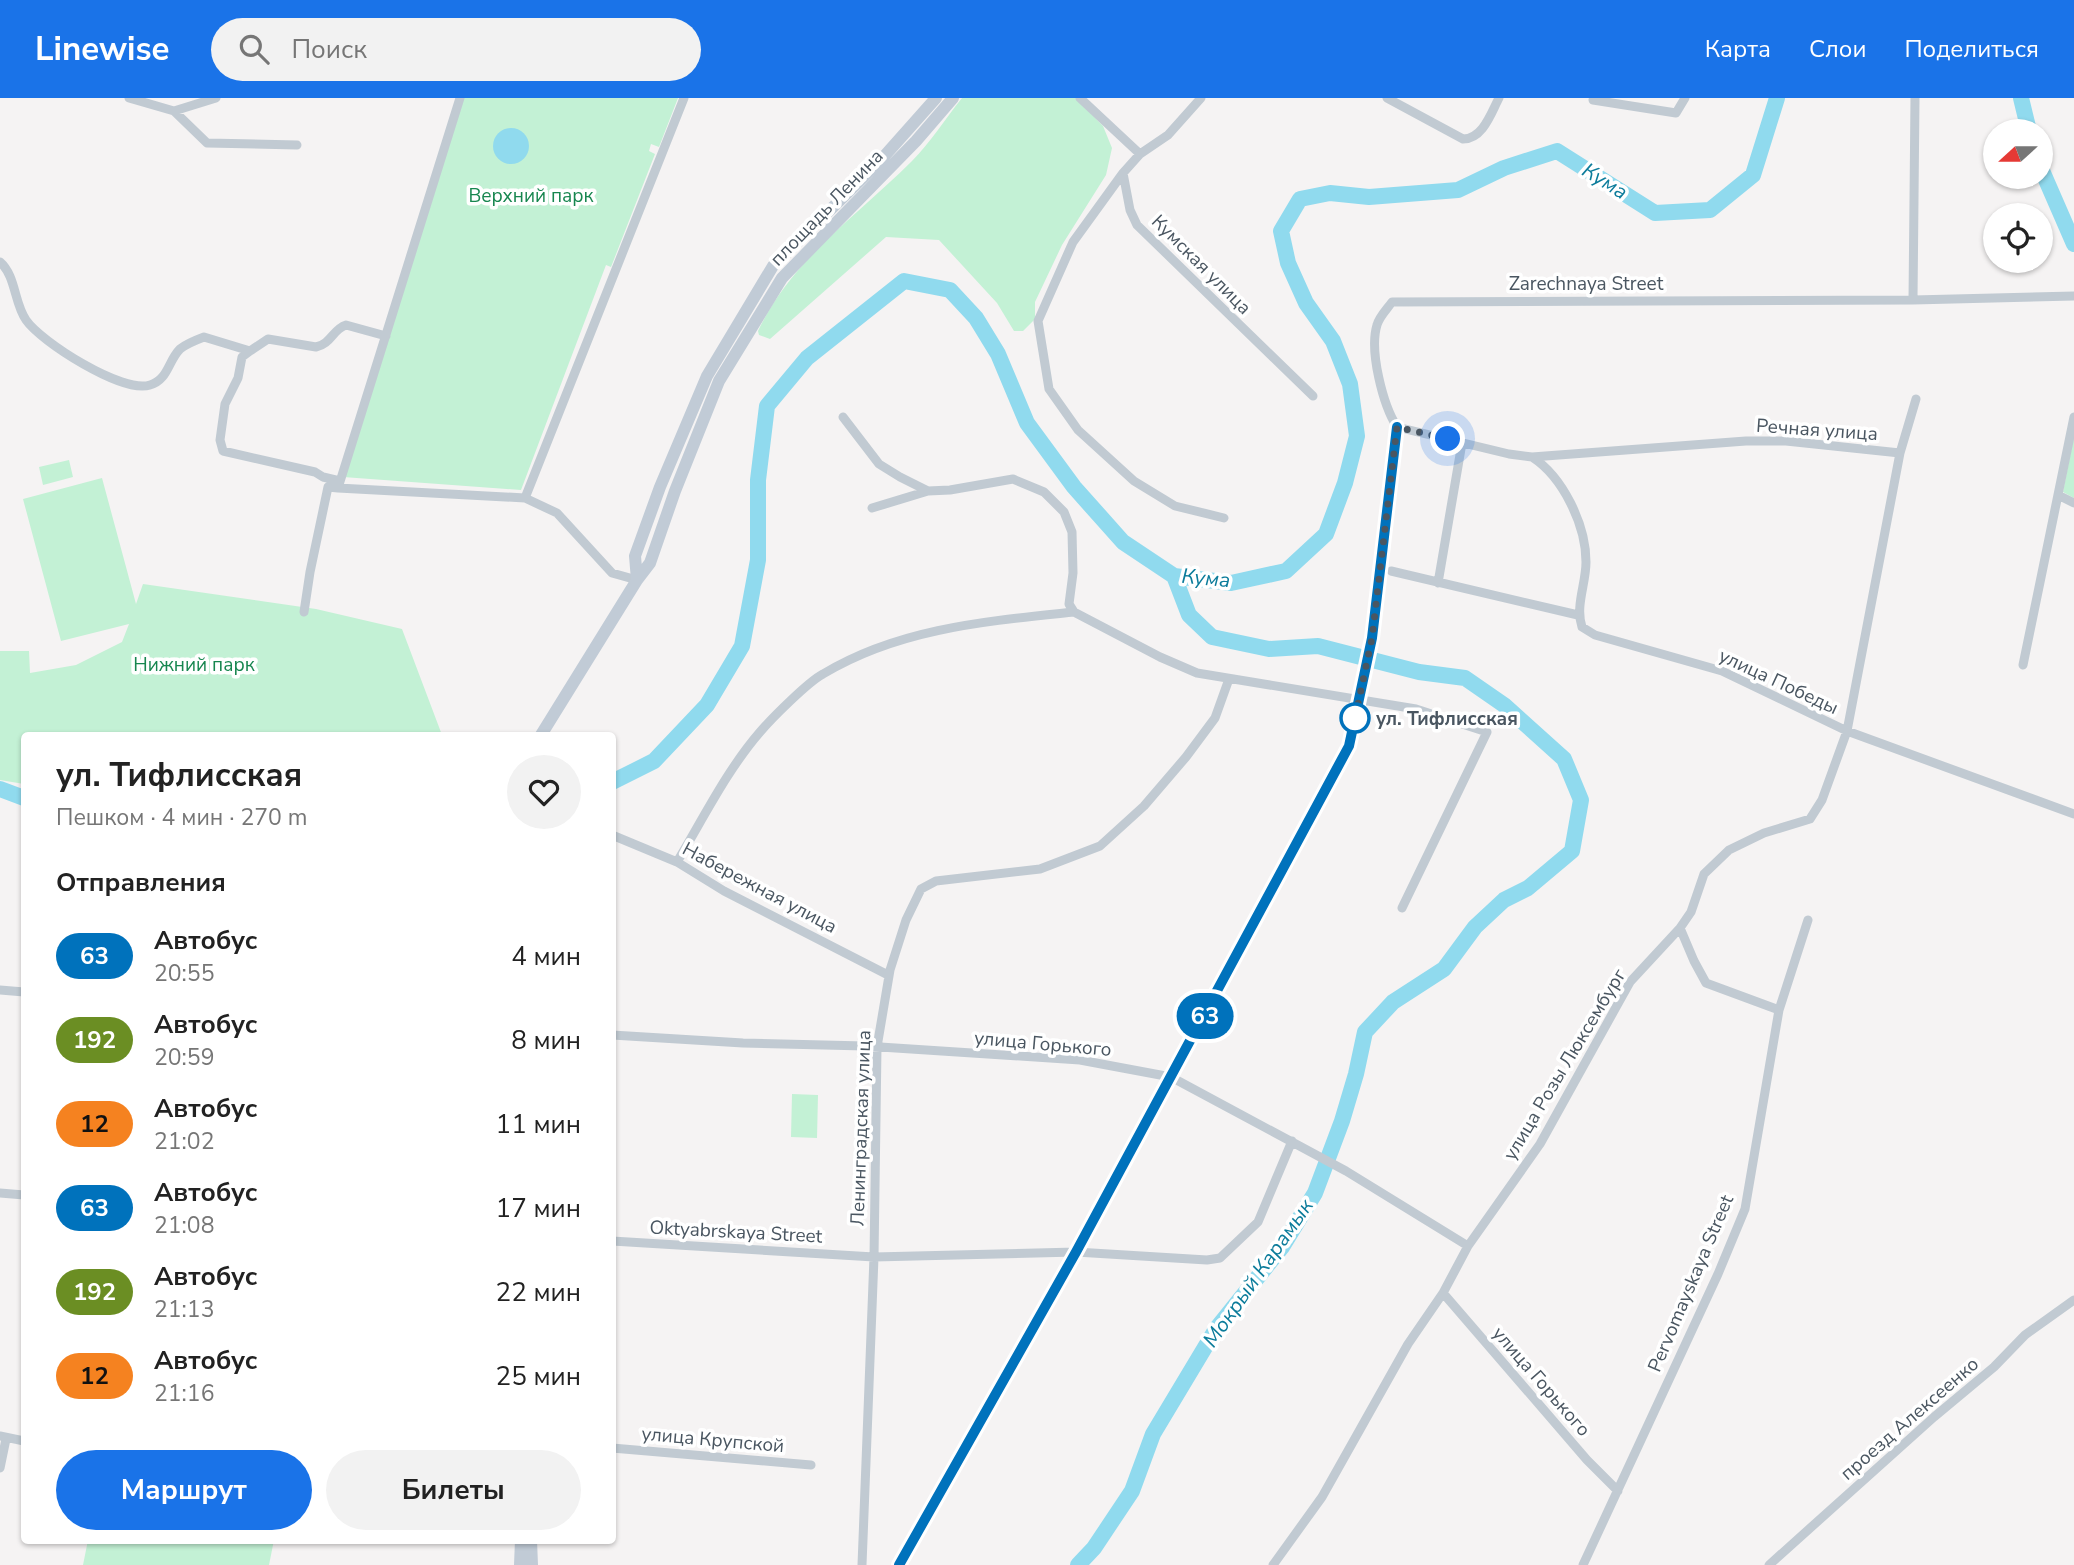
<!DOCTYPE html>
<html lang="ru">
<head>
<meta charset="utf-8">
<style>
	:root { --surface:#fff; --page:#f2f2f2; --text:#222; --muted:#767676; --accent:#1a73e8 }
	body { margin:0; font-family:"Nunito Sans",sans-serif; background:var(--page); color:var(--text); height:100vh; display:flex; flex-direction:column; font-size:26px; white-space:nowrap }
	* { box-sizing:border-box; margin:0 }
	p { font-size:23px; color:var(--muted) }
	.icon { flex:none; width:38px; height:38px; fill:none; stroke:currentColor; stroke-width:2; stroke-linecap:round; stroke-linejoin:round }
	.map { position:relative; flex:1; overflow:hidden }
	.sheet { position:absolute; left:21px; top:634px; width:595px; height:812px; display:flex; flex-direction:column; background:var(--surface); border-radius:7px; box-shadow:0 2px 5px #0004 }
	.sheet>* { flex:none }
	.badge { padding:0 14px; border-radius:23px; font-size:24px; line-height:46px }
	.needle { width:46px; rotate:249deg }
	.buttons { position:absolute; left:1983px; top:21px; display:grid; gap:14px }
	.buttons a { display:grid; place-items:center; width:70px; height:70px; border-radius:50%; background:var(--surface); box-shadow:0 2px 5px #0004; font-size:35px }
	.you { position:absolute; width:35px; height:35px; margin:-18px; border:5px solid #fff; border-radius:50%; background:#1a73e8; box-shadow:0 0 0 10px #1a73e833 }
	.map>.badge { position:absolute; translate:-50% -50%; box-shadow:0 0 0 4px #fff }
	h2 { padding:0 35px; font-size:26px; line-height:63px }
	.round { display:grid; place-items:center; flex:none; width:74px; height:74px; border-radius:37px; background:var(--page) }
	.summary { display:flex; align-items:center; justify-content:space-between; height:119px; padding:0 35px }
	h1 { font-size:33px; font-weight:700; line-height:52px }
	.action { display:flex; gap:14px; margin-top:auto; padding:14px 35px }
	.action a { flex:1; height:80px; border-radius:42px; background:var(--accent); color:#fff; font-size:28px; font-weight:700; line-height:80px; text-align:center }
	.action a+a { background:var(--page); color:var(--text) }
	ul { padding:0; list-style:none }
	li { display:flex; align-items:center; gap:21px; height:84px; padding:0 35px }
	li div { flex:1 }
	li b { display:block; font-size:26px }
	li em { font-style:normal }
	li .badge { min-width:77px; font-weight:700; text-align:center }
	header { display:flex; align-items:center; gap:42px; box-sizing:border-box; height:98px; padding:0 35px; background:var(--accent); color:#fff }
	header strong { font-size:33px }
	nav { display:flex; gap:38px; margin-inline-start:auto; font-size:24px }
	.search { width:490px; height:63px; background:var(--page); display:flex; align-items:center; gap:18px; box-sizing:border-box; padding:0 24px; border-radius:38px; color:var(--muted); font-size:26px }
	.map>svg:first-child { display:block }
	.green { fill:#c3f1d5 }
	.water { fill:#90daee }
	.lines { fill:none; stroke-linecap:round; stroke-linejoin:round }
	.river { stroke:#90daee; stroke-width:16 }
	.street { stroke:#c1cad2; stroke-width:9 }
	.secondary { stroke:#c1cbd6; stroke-width:12 }
	.line-casing { stroke:#fff; stroke-width:16 }
	.line { stroke:#0072bc; stroke-width:10 }
	.walk { stroke:#4a5661; stroke-width:7; stroke-dasharray:0 12.6 }
	.stop-dot { fill:#fff; stroke:#0072bc; stroke-width:3.5 }
	.labels { text-anchor:middle; stroke-width:7; stroke-linejoin:round; paint-order:stroke }
	.park-label { font-size:19px; fill:#17864f; stroke:#fff }
	.street-label { font-size:19px; fill:#4a5661; stroke:#fff }
	.stop-label { font-size:19px; font-weight:bold; fill:#4a5661; stroke:#fff; text-anchor:start }
	.water-label { font-size:21px; font-style:italic; fill:#0c7c9b; stroke:#fff }
</style>
</head>
<body>
<header>
<strong>Linewise</strong>
<div class="search"><svg class="icon" aria-label="search" viewBox="0 0 24 24"><circle cx="10" cy="10" r="6"/><path d="M15 15l6 6"/></svg>Поиск</div>
<nav><a>Карта</a><a>Слои</a><a>Поделиться</a></nav>
</header>
<div class="map">
<svg width="2074" height="1467" viewBox="0 0 2074 1467">
	<rect width="100%" height="100%" fill="#f5f3f3"/>
	<path class="green" d="M463,0H678L659,49L651,46L649,53L655,56L611,169L606,167L521,392L343,379Z
		M962,0H1076L1103,28L1112,50L1106,77L1062,147L1035,204V221L1023,233H1014L997,205L939,142L886,139L770,241L759,237L758,233C792,161 857,118 912,63C930,45 945,21 962,0Z
		M2074,338V400L2063,394Z
		M69,362L73,379L43,387L39,369Z
		M102,380L136,506L143,486L316,511L402,531L442,637H24V686L0,682V553H29L30,575L76,567L122,544L129,526L61,543L23,401Z
		M792,996L818,997L817,1040L791,1039Z
		M88,1442H274L269,1467H83Z"/>
	<path class="water" d="M493 48a18 18 0 1 1 36 0a18 18 0 1 1-36 0Z"/>
	<g class="lines">
		<path class="river" d="M2021,0L2029,33
			M2040,68L2074,146
			M612,684L654,663L707,607L742,548L758,462V382L767,308L807,260L904,183L950,192L976,220L998,256L1027,325L1074,389L1123,444L1174,478L1231,485L1286,473L1326,436L1345,385L1357,338L1350,286L1333,243L1306,205L1288,165L1281,133L1300,101L1330,95L1369,99L1458,92L1504,70L1557,53L1655,115L1710,112L1753,77L1777,0
			M0,691L24,700
			M1078,1467L1094,1450L1132,1393L1153,1336L1216,1231L1282,1149L1315,1095L1342,1023L1356,976L1365,934L1393,904L1444,871L1475,829L1504,802L1528,790L1572,753L1581,702L1564,661L1504,607L1465,580L1419,574L1318,548L1269,551L1212,539L1189,517L1174,478"/>
		<path class="street" d="M129,0L174,13L216,0
			M1080,0L1140,56
			M1387,0L1463,41C1483,41 1491,15 1499,0
			M1593,2L1676,15L1685,0
			M174,13L207,45L297,47
			M1123,75L1140,56L1168,37L1201,0
			M0,164C16,178 14,205 26,222C41,244 123,296 150,287C168,282 168,263 180,251C186,246 196,242 204,239L250,253L268,241L316,249C331,246 333,231 346,227L386,238
			M1913,202L1915,0
			M250,253L242,259L238,280L225,306L220,342L223,353L315,374L323,379L340,383
			M843,319L879,366L900,379L928,393L950,392L1013,381L1044,394L1064,414L1072,434L1073,475L1069,506L1074,514L1160,559L1197,575L1416,611L1487,634L1402,810
			M1397,329C1383,307 1369,253 1377,227C1379,219 1387,211 1392,204L1913,202L2074,198
			M1900,355L1916,301
			M1532,359C1563,379 1586,427 1586,464C1586,486 1575,508 1582,529L1595,537L1722,573L1847,633L2074,716
			M338,390L525,400L557,415L612,475L637,482
			M2058,397L2074,405
			M525,400L684,0
			M872,410L928,393
			M1224,420L1175,408L1134,383L1078,332L1049,291L1038,223L1073,144L1123,75L1130,112L1137,127L1313,298
			M1391,473L1578,517
			M1438,485L1462,345
			M304,514L310,474L328,389L338,390L460,0
			M2023,567L2074,319
			M612,737L677,764L724,793L888,877
			M677,764C703,721 727,672 760,634C772,620 808,584 823,576C899,530 988,523 1074,514
			M1680,830L1694,863L1706,885L1779,912
			M0,892L24,894
			M612,937L743,945L865,948L1080,962L1171,979L1346,1073L1468,1148
			M0,1095L24,1097
			M612,1143L874,1159L1076,1154L1207,1162L1220,1160L1258,1124L1292,1043
			M1443,1195L1587,1362L1618,1393
			M0,1338L24,1343
			M612,1350L811,1367
			M0,1370L6,1341
			M862,1467L874,1159L877,949L890,872L906,822L921,791L936,783L1040,771L1100,748L1144,708L1186,659L1215,620L1229,581
			M899,1467L1076,1154L1349,648L1372,540L1397,329
			M1273,1467L1322,1399L1408,1246L1443,1195L1468,1148L1540,1046L1630,884L1680,830L1691,814L1704,776L1729,752L1764,735L1810,721L1822,702L1847,633L1900,355L1786,343H1746L1532,359L1509,356L1397,329
			M1583,1467L1718,1176L1745,1111L1779,912L1808,822
			M1769,1467L1934,1319L1994,1269L2025,1237L2074,1202"/>
		<path class="secondary" d="M637,482L635,458L660,389L707,278L773,168L880,63L936,0
			M541,637L637,482L650,465L675,393L719,283L782,180L916,43L953,0
			M531,1442L532,1467
			M520,1467L521,1442"/>
	</g>
	<g class="lines">
		<defs>
			<path id="line" d="M899,1467L1076,1154L1349,648L1372,540L1397,329"/>
		</defs>
		<use href="#line" class="line-casing"/>
		<use href="#line" class="line"/>
		<path class="walk" d="M1355,620L1354,625L1372,540L1397,329L1448,341"/>
	</g>
	<circle class="stop-dot" cx="1355" cy="620" r="14"/>
	<g class="labels">
		<g class="park-label">
			<text x="531" y="104">Верхний парк</text>
			<text x="194" y="573">Нижний парк</text>
		</g>
		<g class="street-label">
			<text transform="translate(826 109) rotate(-46)" y="7">площадь Ленина</text>
			<text transform="translate(1202 166) rotate(45)" y="7">Кумская улица</text>
			<text x="1586" y="192">Zarechnaya Street</text>
			<text transform="translate(1817 331) rotate(4)" y="7">Речная улица</text>
			<text transform="translate(1779 583) rotate(25)" y="7">улица Победы</text>
			<text transform="translate(760 789) rotate(28)" y="7">Набережная улица</text>
			<text transform="translate(1043 945) rotate(5)" y="7">улица Горького</text>
			<text transform="translate(1564 966) rotate(-59)" y="7">улица Розы Люксембург</text>
			<text transform="translate(860 1030) rotate(-88)" y="7">Ленинградская улица</text>
			<text transform="translate(736 1133) rotate(3)" y="7">Oktyabrskaya Street</text>
			<text transform="translate(1690 1185) rotate(-67)" y="7">Pervomayskaya Street</text>
			<text transform="translate(1542 1283) rotate(49)" y="7">улица Горького</text>
			<text transform="translate(1909 1320) rotate(-41)" y="7">проезд Алексеенко</text>
			<text transform="translate(713 1341) rotate(5)" y="7">улица Крупской</text>
		</g>
		<g class="stop-label">
			<text x="1376" y="627">ул. Тифлисская</text>
		</g>
		<g class="water-label">
			<text transform="translate(1605 83) rotate(32)" y="7">Кума</text>
			<text transform="translate(1206 480) rotate(5)" y="7">Кума</text>
			<text transform="translate(1258 1175) rotate(-55)" y="7">Мокрый Карамык</text>
		</g>
	</g>
</svg>
<div class="buttons">
<a><svg class="needle" viewBox="-14 -14 28 28"><path d="M0-13l5 13h-10z" fill="#e53935"/><path d="M0 13l5-13h-10z" fill="#767676"/></svg></a>
<a><svg class="icon" aria-label="locate" viewBox="0 0 24 24"><circle cx="12" cy="12" r="6"/><path d="M12 2v4M12 18v4M2 12h4M18 12h4"/></svg></a>
</div>
<div class="you" style="left:1448px;top:341px"></div>
<b class="badge" style="left:1205px;top:918px;background:#0072bc;color:#fff">63</b>
<section class="sheet">
<div class="summary"><div><h1>ул. Тифлисская</h1><p>Пешком · 4 мин · 270 m</p></div><a class="round"><svg class="icon" aria-label="heart" viewBox="0 0 24 24"><path d="M12 20l-8-8c-3-5 5-10 8-4 3-6 11-1 8 4z"/></svg></a></div>
<h2>Отправления</h2>
<ul>
<li><span class="badge" style="background:#0072bc;color:#fff">63</span><div><b>Автобус</b><p>20:55</p></div><em>4 мин</em></li>
<li><span class="badge" style="background:#6b8e23;color:#fff">192</span><div><b>Автобус</b><p>20:59</p></div><em>8 мин</em></li>
<li><span class="badge" style="background:#f58220;color:#111">12</span><div><b>Автобус</b><p>21:02</p></div><em>11 мин</em></li>
<li><span class="badge" style="background:#0072bc;color:#fff">63</span><div><b>Автобус</b><p>21:08</p></div><em>17 мин</em></li>
<li><span class="badge" style="background:#6b8e23;color:#fff">192</span><div><b>Автобус</b><p>21:13</p></div><em>22 мин</em></li>
<li><span class="badge" style="background:#f58220;color:#111">12</span><div><b>Автобус</b><p>21:16</p></div><em>25 мин</em></li>
</ul>
<div class="action"><a>Маршрут</a><a>Билеты</a></div>
</section>
</div>
</body>
</html>
